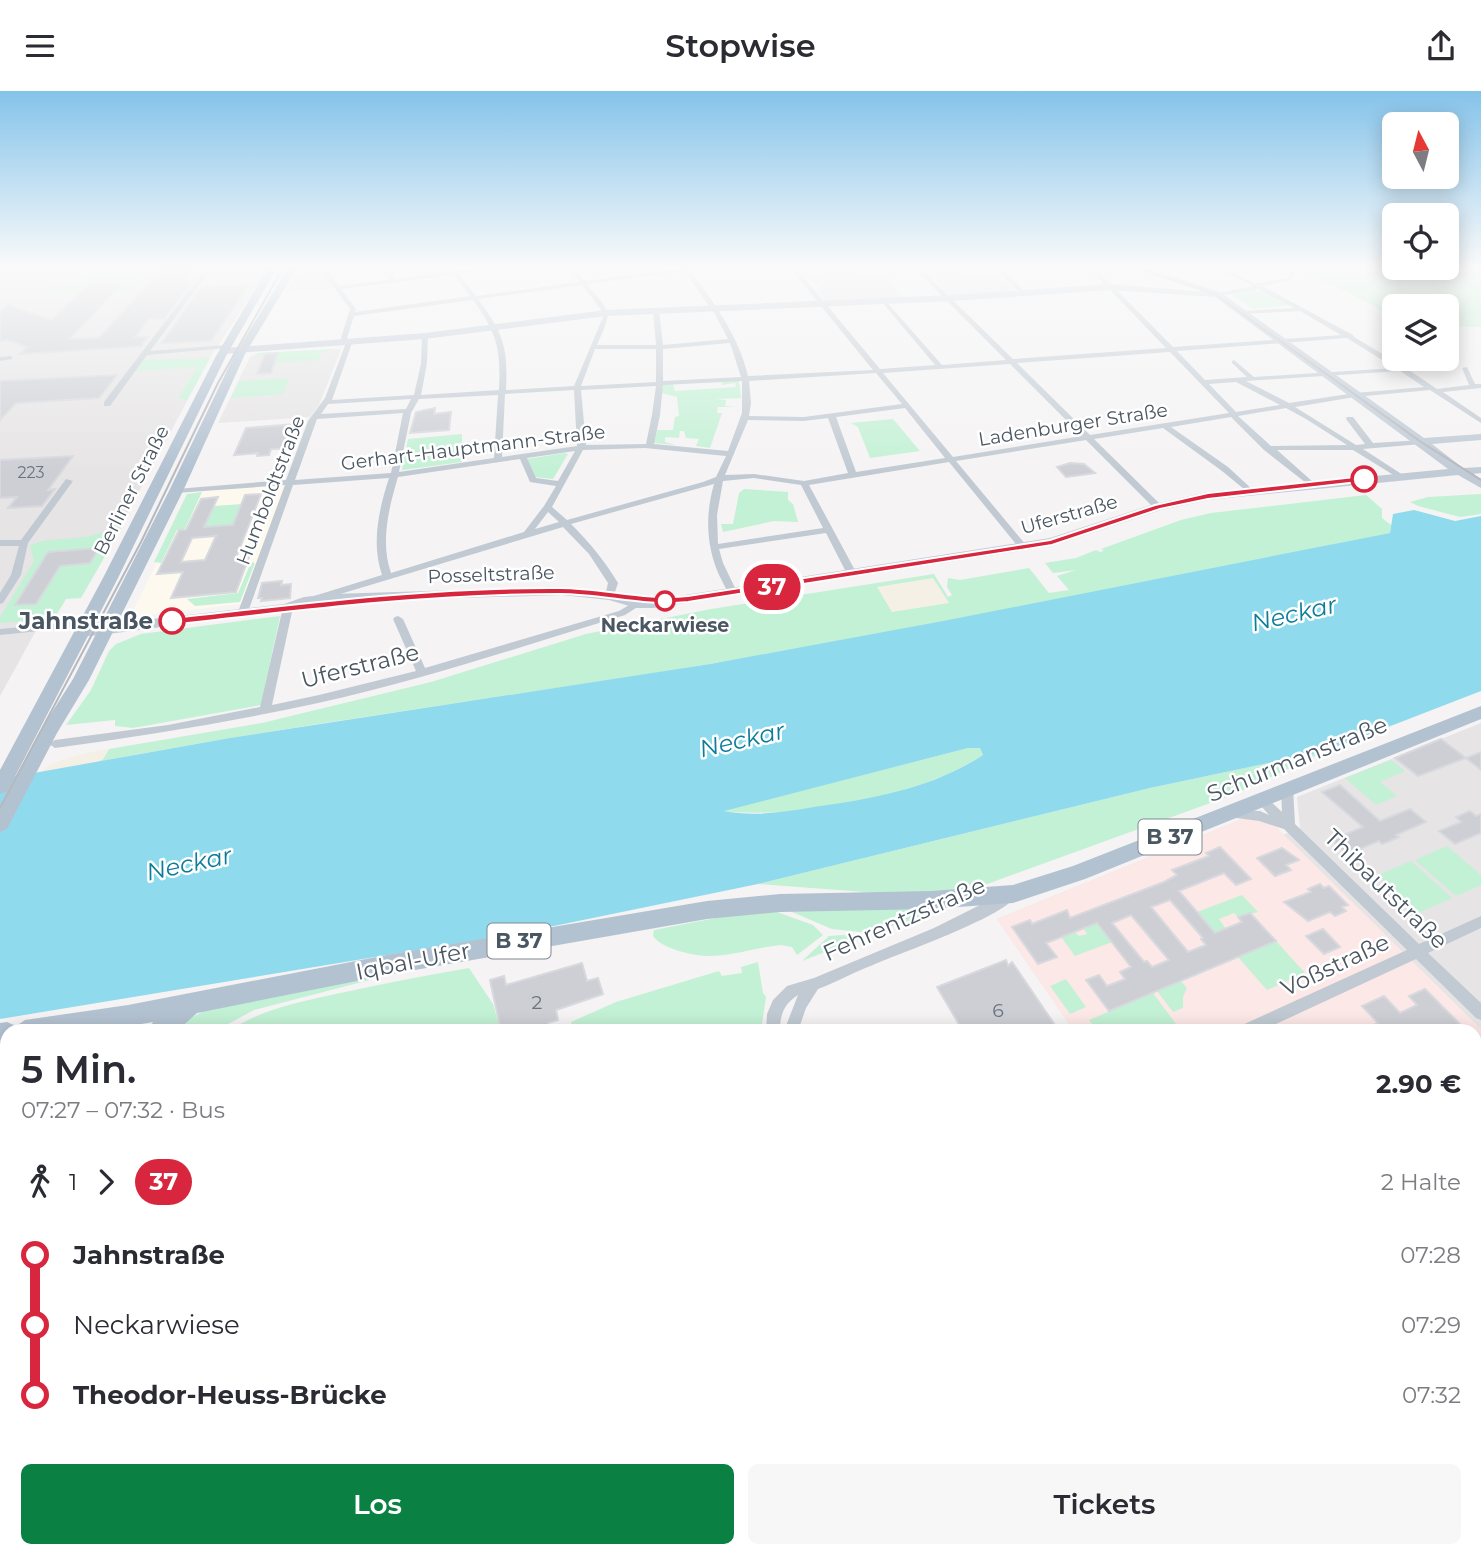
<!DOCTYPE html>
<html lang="de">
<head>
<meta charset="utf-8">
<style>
	:root { --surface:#fff; --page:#f7f7f7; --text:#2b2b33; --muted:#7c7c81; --accent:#0b8043 }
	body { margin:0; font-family:Montserrat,sans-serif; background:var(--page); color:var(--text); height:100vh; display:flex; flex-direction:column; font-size:26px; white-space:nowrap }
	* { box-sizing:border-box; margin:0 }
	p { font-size:23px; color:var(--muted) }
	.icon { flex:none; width:38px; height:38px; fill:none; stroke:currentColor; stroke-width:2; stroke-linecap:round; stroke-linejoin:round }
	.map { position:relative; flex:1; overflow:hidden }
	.sheet { position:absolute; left:0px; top:933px; width:1482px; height:534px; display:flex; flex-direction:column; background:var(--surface); border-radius:21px 21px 0 0; box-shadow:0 4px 18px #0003 }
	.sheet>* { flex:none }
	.badge { padding:0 14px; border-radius:23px; font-size:24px; line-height:46px }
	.needle { width:46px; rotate:353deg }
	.buttons { position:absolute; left:1382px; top:21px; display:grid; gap:14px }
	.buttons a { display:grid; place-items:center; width:77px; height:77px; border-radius:10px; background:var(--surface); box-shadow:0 4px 18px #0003; font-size:35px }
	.map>.badge { position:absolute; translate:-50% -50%; box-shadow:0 0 0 4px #fff }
	.legs { display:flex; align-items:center; gap:10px; height:77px; padding:0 21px; font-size:23px }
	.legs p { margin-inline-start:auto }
	.headline { display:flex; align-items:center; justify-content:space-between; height:119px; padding:0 21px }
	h1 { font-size:38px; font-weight:600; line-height:52px }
	.button { display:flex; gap:14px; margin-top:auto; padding:14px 21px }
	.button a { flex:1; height:80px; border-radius:10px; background:var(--accent); color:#fff; font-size:28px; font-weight:600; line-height:80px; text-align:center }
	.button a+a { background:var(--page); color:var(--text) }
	ul { padding:0 21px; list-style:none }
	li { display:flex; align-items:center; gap:24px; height:70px; font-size:26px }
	li i { display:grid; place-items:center; width:10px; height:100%; margin:0 9px; background:currentColor }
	li i::after { content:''; width:18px; height:18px; margin:-9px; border:5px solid; border-radius:50%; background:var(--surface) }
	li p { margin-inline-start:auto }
	li:first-child i { background:linear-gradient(#0000 50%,currentColor 0) }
	li:last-child i { background:linear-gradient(currentColor 50%,#0000 0) }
	header { display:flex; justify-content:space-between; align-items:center; height:91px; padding:0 21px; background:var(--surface); font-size:32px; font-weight:600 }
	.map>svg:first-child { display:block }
	.commercial { fill:#fdf9ef }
	.education { fill:#e6e4e5 }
	.medical { fill:#fce8e6 }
	.green { fill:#c3f1d5 }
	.sand { fill:#f5f0e5 }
	.water { fill:#90daee; fill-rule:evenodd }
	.building { fill:#cdcfd5; stroke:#d7d9de; stroke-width:2; fill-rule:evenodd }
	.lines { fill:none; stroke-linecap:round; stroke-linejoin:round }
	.street { fill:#c1cad2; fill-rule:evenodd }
	.secondary { fill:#c1cbd6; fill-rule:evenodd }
	.primary { fill:#b3c2d1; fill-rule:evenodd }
	.tram-far1 { stroke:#b5b8bd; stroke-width:2 }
	.tram { stroke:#b5b8bd; stroke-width:2.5 }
	.line-1 { fill:#d7263d; stroke:#fff; stroke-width:2 }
	.stop-1-dot { fill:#fff; stroke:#d7263d; stroke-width:3.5 }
	.labels { text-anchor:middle; stroke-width:5; stroke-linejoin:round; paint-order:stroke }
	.far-number-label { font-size:16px; fill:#6b747e }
	.far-street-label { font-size:19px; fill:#4a5661; stroke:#fff }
	.far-stop-label { font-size:19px; font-weight:bold; fill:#4a5661; stroke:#fff }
	.number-label { font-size:19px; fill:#6b747e }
	.shield { fill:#fff; stroke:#808990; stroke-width:2 }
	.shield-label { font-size:21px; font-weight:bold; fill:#4a5661 }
	.stop-label { font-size:23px; font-weight:bold; fill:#4a5661; stroke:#fff; text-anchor:end }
	.street-label { font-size:23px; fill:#4a5661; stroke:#fff }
	.water-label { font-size:24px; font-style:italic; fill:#0c7c9b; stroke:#fff }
</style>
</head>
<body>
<header><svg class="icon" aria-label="menu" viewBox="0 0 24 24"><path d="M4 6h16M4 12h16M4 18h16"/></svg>Stopwise<svg class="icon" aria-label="share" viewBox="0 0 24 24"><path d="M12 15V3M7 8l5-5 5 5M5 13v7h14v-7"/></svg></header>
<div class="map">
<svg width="1481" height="1465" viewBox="0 0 1481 1465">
	<rect width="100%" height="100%" fill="#f5f3f3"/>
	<path class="commercial" d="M290,392L250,512L130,526L192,400Z"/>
	<path class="education" d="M0,177H269L210,267L129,419L87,490L61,494L0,605Z
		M937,177L964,180L970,187L1000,185L1017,201L951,206L934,189L947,187Z
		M322,179L336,197L286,201L298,180Z
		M860,179L865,185L888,184L903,207L825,211L817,199L821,197L804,184Z
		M341,258L319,314L310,326L218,332L250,266L258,262Z
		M1481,632V1051L1475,1054V940H1074L997,828L1245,727L1275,735L1283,744L1300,737L1297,706Z"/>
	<path class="medical" d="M1245,727L1275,735L1481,938V1051L1475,1054V940H1074L997,828Z"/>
	<path class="green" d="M96,177H150L144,184H153L139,189L130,200L115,201L123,191L88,192C71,209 63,202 42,197L80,193Z
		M1296,177H1481V236L1454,235L1447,244V215H1395V227L1348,201L1295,180Z
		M1254,198L1256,201H1266L1291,214L1253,218L1231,203Z
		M335,258L322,261L319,269L275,272L277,264L257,266L258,262Z
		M210,267L187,309L178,307L197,276L136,280L144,269Z
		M290,287L283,303L231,307L239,290Z
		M721,290H739L741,307L717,308L726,309L725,315L737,316H718L717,322H722L710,357L696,355L699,348L686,347L684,340H680L679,347L665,346V351L676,354L654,352L657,339H673L675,326L679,325L677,306L661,302L663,293H673L675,300L736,296L735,292L722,294Z
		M893,328C905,342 909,347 920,360L870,367L858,336L851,332Z
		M462,343V371L402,379L408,348Z
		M564,362L568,363L553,388L535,386L527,368Z
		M744,398L788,401V409L793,413L798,431L774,430L723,441L721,433H733L739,402Z
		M202,401L185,438L177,439L161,472L154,471L187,403Z
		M1481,403V423L1460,426L1418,415L1410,411L1428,406Z
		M1366,404L1382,418V427L1391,434L1390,442C1163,487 937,534 709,573C505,607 300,632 97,671L103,668L109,658L262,632L431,591L586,543L711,518L934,483L948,506L952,504L947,496L948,487L960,489L1029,477L1049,502L1069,499L1057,485L1076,479L1053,482L1045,472L1076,467L1096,459L1100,461L1104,460L1101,458L1181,429L1211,422Z
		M242,413L233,434L204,436L214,415Z
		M120,432H124L81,507L66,508L54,528L0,532V526L34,470L30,454C62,442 84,455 120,432Z
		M251,471L255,472L240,511L195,515L187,508L238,502Z
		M280,525L261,614L133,637L115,635V629L66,634L91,599L109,560L116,553L141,543Z
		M968,657H980L983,664C916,707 800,728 721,720Z
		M1326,660L1235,703L968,800L878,802L758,793L1150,697Z
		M1391,669L1405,680L1380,691L1397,705L1376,714L1345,687Z
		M1447,755L1481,784V794L1456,805L1415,769Z
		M1411,770L1452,807L1418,822L1378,784Z
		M1242,804L1258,821L1238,826L1234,822L1219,828L1226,838L1215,842L1197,821Z
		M828,816L946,818L870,842L832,838L785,818Z
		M777,821L813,834L823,844L797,864L792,856L781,854C758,856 732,865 709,865C694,865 662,858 653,845L654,839L726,825Z
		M1097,832L1112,851L1075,865L1061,846L1075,841L1079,845L1087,843L1084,838Z
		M843,844L864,846L802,870L829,845Z
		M1276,850L1305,882L1267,899L1238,866Z
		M758,871L763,902L766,906L761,940H573L571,931L616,911L719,880L722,885L742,882L741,876Z
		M469,877L493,913L501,940H229C260,919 295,912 331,904C377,894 422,885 469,877Z
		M385,882V885L254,919L215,940H166L204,920Z
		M1066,888L1086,916L1070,923L1050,895Z
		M1181,890L1187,897L1183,906V917L1173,921L1157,900Z
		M1153,902L1179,937L1173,940H1097L1089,929Z
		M7,1003V1116L0,1119V1006Z"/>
	<path class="sand" d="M933,487L949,512L892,521L877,496Z
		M109,658L103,668L97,671L40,683C48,668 93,661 109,658Z"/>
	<path class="water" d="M1414,419L1455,430L1481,425V600L1326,660L1150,697L758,793L515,843L0,928V688L230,647L710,573L943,530L1390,442L1393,423ZM968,657H980L983,664C932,697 873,708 814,716C784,721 754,726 724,720Z"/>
	<path class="building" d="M163,177H195L185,189H194L164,228H149L135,246H148L141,255L20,263L27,256L7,249L0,251V221L7,214L52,229L89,192L124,191L69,248L99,247Z
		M249,194L211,250L162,252L201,196Z
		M278,262L271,282L257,283L265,263Z
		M117,284L99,307L16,312L0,329V290Z
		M435,317L434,323L451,321L449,339L410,342L416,321Z
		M297,333L295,337L300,336L296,346L299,345L295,357L271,358L269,364L257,365L258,362L234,364L246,337Z
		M73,365L48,399L55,398L42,415L8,417L17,406L0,407V369Z
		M1070,372L1084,373L1095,382L1066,386L1057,376Z
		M261,403L236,467L249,466L236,501L171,507L183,481L157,483L179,439H186L201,408L218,406L204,436L233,434L245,404ZM216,445L205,469L181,471L192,447Z
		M99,457L90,472L60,475L36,513L15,514L48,461Z
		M282,490L281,494L291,493L290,507L261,510L262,507H258L262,492Z
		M1441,648L1466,667L1481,661V679L1466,667L1418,685L1395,667Z
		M1340,694L1380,730L1410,718L1426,731L1396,744L1399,746L1390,750L1382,753L1379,750L1347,763L1332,749L1363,736L1322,701Z
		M1470,720L1476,725L1481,723V742L1455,753L1439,740L1461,731L1456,726Z
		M1220,756L1251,788L1236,794L1224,782L1179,800L1215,842L1242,831L1238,826L1250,822L1276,850L1109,920L1086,889L1099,884L1107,895L1125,888L1120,881L1131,876L1097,832L1046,852L1057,866L1038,873L1012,836L1030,829L1032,833L1067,819L1070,827L1164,791L1177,784L1172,779L1209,765L1206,762ZM1170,809L1203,847L1201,848L1206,854L1188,861L1151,816ZM1131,824L1148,844L1169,869L1152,876L1147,870L1144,871L1112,832Z
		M1282,757L1299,769L1286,774L1291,779L1275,785L1257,767Z
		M1320,793L1324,797L1329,795L1348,814L1342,816L1346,820L1335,825L1330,821L1308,830L1284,811L1311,801L1308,798Z
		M1323,838L1340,856L1324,863L1306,845Z
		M1006,869L1008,875L1012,871L1059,940H963L937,896Z
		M582,872L587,890L598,887L603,903L556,919L558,929L548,932L550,940H501L490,889L504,885L506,894Z
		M1425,898L1464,937L1457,940H1442L1437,934L1425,940H1362L1378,932L1362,915L1384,905L1400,922L1417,914L1409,905Z"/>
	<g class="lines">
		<path class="street" d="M206,177H212L150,260L226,254L229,256L228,257L147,264L110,315H104V311Z
			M316,177H325L339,195L389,189L383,177H389L395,188L452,180L449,177H455L457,180L494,177L459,183L476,205L579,191L569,177H575L585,190L688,177C713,210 739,245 748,285L873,279L790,177H796L880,278L935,274L882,211L884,208L942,274L1006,269L914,177H920L1013,268L1166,257L1089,177H1095L1173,256L1341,244L1300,220L1242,223L1244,220L1294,217L1258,198L1217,205L1214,203L1253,195L1216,177H1224L1256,193L1287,187L1291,177H1297L1291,189L1262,195L1353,244L1354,246L1406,277L1437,298L1469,294L1462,277L1467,276L1475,293H1481V297L1443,301L1481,327V332L1430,299L1355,306L1295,316L1356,354L1365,353L1346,328L1347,326H1353L1373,352L1422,349L1426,351L1422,353L1363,358L1403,384V388H1400L1353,359H1277L1313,391L1314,393L1310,395L1264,359L1231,326L1171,336L1228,376L1253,399L1254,401L1250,403L1222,380L1163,337L1094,348L1161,414V418H1155L1086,349L956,370L1026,454V458H1020L949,371L809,394L857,483L855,485L852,486L847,483L826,442L719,458L723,472L737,501L732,504C726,500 724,493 720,486C706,456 705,424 714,393L571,433C589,451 605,470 618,492L613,507H607L605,505L608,492L589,463L563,436L317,510L314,509V505L382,484C371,452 379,418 389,387L293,394L248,521L243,524L238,521L285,394L176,402L172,400L176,398L286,389L308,330L325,307L346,252L341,247L350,218L321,179ZM684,180L715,223L728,248L663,254L659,220L656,218L653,220L656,254H597C613,217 611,224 587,193ZM454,184L470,205L355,221L356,218L341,198ZM582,194L602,220L603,226L574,295L506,299C508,256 504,243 478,208ZM473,209C497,242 501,258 499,299L421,304L427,272L428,245L425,243L422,245L421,272L414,304L332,309L352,252L347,247L354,225ZM1347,247L1395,277L1254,286L1234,269L1232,270V272L1247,286L1205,289L1177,260ZM730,252L741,286L663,290V258ZM595,258H656V291L581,295ZM1170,261L1229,322L1090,344L1017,272ZM1010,273L1082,345L953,366L883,282ZM1400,280L1424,296L1355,302L1289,312L1246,290ZM876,282L902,313L804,326L749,325L751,312L749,290ZM742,290V322L728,360L654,353L660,324L663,294ZM1236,291L1280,314L1236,321L1209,293ZM656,295L652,324L646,353L586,354L581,299ZM574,299L577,355L502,366L505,303ZM498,304L494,367L399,381L411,322L419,308ZM411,308L406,318L321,323L328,313ZM905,317L945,367L856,381L836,326ZM1286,317L1306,328L1347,354L1271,355L1238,325ZM403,322L391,382L295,389L317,328ZM828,327L848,382L804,390L754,383L725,384L748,329L804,330ZM645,357L726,365L716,386L703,391L567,429L552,416L583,359ZM575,360L558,390L536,387L527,367ZM520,368L530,391L556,395L544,415L524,441L391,482C380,451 389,416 398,386ZM754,387L801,394L823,437L718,453L717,424L723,390ZM548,421L559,431L535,438Z
			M994,177H1001L1025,201V203H1021Z
			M10,265L12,266V268L0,270V266Z
			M66,388L73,390L28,452L21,484L3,512L0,513V502L11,484L19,455H0V449H21Z
			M636,510L641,513L639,515L625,524C523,555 422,589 318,612C231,631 143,645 55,657L49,653L55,649L168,634L260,616L283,516L288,513L293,516L272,614L319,604L416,580L393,528L395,526L398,525L403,528L425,577L619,520Z
			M85,530L90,533L88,535L0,544V538Z
			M1287,692L1293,697L1295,733L1419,853L1481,825V837L1428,862L1481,912V929L1476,927L1416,868L1261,940H1238L1240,935L1407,859L1284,738L1259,730L1229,726L1227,723L1229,720L1233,718L1260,720L1269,724L1255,708L1261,703L1265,705L1282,721L1281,697Z
			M1008,800L1013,802L1015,806C1001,827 900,862 873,874C854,881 837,891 818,898L806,917L798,940H784L798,904C784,913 780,923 780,940H766L767,923L773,909L787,895L814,887L934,837Z
			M1475,1288L1481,1290V1314L1475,1311Z
			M1481,1362V1382L1475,1385V1364Z
			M52,1460H72L70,1465H50Z
			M496,1460H516V1465H496Z
			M1325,1460H1352L1350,1465H1323Z"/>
		<path class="secondary" d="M1134,177H1147L1220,201L1424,347L1481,343V349L1432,353L1463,377L1481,376V382L1473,383L1481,388V397L1458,384L1208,409L1161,419L1052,455L653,517H636L609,509L562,504L331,511L306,514L305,519L300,520L245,525L108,543L81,546L74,541L81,536L284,513L304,506L331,503L562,496L610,501L637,509H653L1050,447L1154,413L1208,401L1448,378L1215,206L1111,199L952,210L606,225L425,248L224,263L219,260L224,257L425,242L606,219L952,204L1111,193L1204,201Z
			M1481,1142V1167L1475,1169V1144Z
			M1481,1188V1214L1475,1217V1191Z
			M7,1447V1460H43L41,1465H0V1448Z
			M392,1460H437L435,1465H390Z
			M1173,1460H1203L1205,1465H1175Z"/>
		<path class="primary" d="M268,177H277L226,265L118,487L7,701L0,703V679L103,487L216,265Z
			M288,177H297L245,263L183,400L89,589L57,642L7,738L0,741V715L40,640L73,588L169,400L235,263Z
			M1481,615V628L1085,788L1013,812L931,818L780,821L707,828L392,883L197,922L177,940H148L153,931L101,940H7V953L0,954V932L7,931L16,935L25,929L128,914L392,863L707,810L780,803L931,800L1013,794L1073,775Z
			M7,1120V1146L0,1149V1123Z"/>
		<path class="tram-far1" d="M1136,177L1215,203L1421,351L1481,389
			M0,717L141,451L218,292L283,177"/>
		<path class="tram" d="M1475,1172L1481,1168
			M1475,1185L1481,1182
			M150,1465L193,1460
			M245,1465L285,1460"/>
	</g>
	<linearGradient id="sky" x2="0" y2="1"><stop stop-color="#85c3ea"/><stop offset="0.46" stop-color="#fafafa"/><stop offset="1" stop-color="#fafafa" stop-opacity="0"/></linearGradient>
	<rect width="1481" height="382" fill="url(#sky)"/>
	<path class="line-1" d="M1364,385L1367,386V390L1208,408L1160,418L1052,454L688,511C645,516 603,503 560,503C430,503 301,519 172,534L166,530L172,527C301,513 430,496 560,497C603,497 645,510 688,505L1050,449L1155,414L1208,402Z"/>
	<g class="stop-1-dot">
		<circle cx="1364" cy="388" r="12"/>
		<circle cx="665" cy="510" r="9"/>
		<circle cx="172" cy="530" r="12"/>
	</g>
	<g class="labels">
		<g class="far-number-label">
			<text x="31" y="387">223</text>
		</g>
		<g class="far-street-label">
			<text transform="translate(1073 333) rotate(-9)" y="7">Ladenburger Straße</text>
			<text transform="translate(473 356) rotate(-7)" y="7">Gerhart-Hauptmann-Straße</text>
			<text transform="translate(131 399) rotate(-63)" y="7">Berliner Straße</text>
			<text transform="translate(270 399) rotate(-69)" y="7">Humboldtstraße</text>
			<text transform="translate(1069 423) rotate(-16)" y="7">Uferstraße</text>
			<text transform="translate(491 483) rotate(-2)" y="7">Posseltstraße</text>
		</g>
		<g class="far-stop-label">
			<text x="665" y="541">Neckarwiese</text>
		</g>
		<g class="number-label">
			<text x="537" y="918">2</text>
			<text x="998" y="926">6</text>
		</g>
		<g class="shield">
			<rect x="1138.5" y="728.5" width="63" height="35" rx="5"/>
			<rect x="487.5" y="832.5" width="63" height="35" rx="5"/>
		</g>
		<g class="shield-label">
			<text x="1170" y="753">B 37</text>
			<text x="519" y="857">B 37</text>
		</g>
		<g class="stop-label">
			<text x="153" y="538">Jahnstraße</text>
		</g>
		<g class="street-label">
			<text transform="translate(360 575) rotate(-14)" y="8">Uferstraße</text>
			<text transform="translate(1297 668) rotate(-22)" y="8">Schurmanstraße</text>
			<text transform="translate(1386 798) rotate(44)" y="8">Thibautstraße</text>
			<text transform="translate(904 828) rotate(-24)" y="8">Fehrentzstraße</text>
			<text transform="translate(413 870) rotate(-11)" y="8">Iqbal-Ufer</text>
			<text transform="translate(1335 874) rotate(-25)" y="8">Voßstraße</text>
		</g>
		<g class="water-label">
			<text transform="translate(1294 523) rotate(-13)" y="8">Neckar</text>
			<text transform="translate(742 649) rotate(-13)" y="8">Neckar</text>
			<text transform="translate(189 773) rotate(-12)" y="8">Neckar</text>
		</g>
	</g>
</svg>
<div class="buttons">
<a><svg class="needle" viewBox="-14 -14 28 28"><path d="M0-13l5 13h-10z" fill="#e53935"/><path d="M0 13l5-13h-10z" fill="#7c7c81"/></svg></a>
<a><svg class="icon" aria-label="locate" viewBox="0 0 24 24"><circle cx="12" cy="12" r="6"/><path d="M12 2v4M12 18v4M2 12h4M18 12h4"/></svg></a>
<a><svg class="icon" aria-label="layers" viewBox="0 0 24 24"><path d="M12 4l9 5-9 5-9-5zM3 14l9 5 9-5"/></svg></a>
</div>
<b class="badge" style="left:772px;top:496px;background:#d7263d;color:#fff">37</b>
<section class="sheet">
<div class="headline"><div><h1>5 Min.</h1><p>07:27 – 07:32 · Bus</p></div><b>2.90 €</b></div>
<div class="legs"><svg class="icon" aria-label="walk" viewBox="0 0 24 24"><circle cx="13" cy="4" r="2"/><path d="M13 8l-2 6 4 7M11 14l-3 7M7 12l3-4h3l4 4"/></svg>1<svg class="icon" aria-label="forward" viewBox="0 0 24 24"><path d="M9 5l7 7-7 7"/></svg><b class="badge" style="background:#d7263d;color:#fff">37</b><p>2 Halte</p></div>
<ul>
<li><i style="color:#d7263d"></i><b>Jahnstraße</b><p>07:28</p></li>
<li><i style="color:#d7263d"></i><span>Neckarwiese</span><p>07:29</p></li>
<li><i style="color:#d7263d"></i><b>Theodor-Heuss-Brücke</b><p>07:32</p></li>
</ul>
<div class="button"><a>Los</a><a>Tickets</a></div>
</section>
</div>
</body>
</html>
